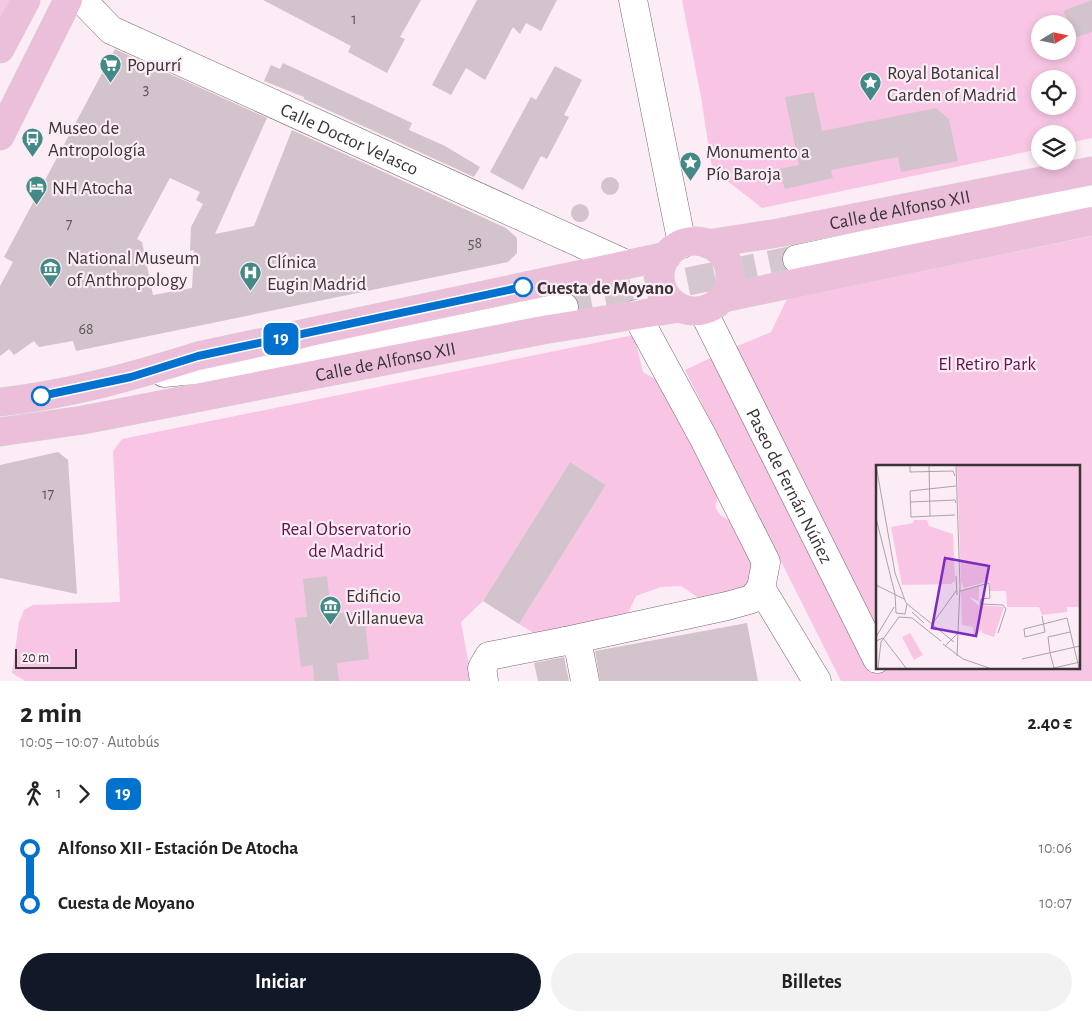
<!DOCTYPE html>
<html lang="es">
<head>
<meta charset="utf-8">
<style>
	:root { --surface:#fff; --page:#f2f2f2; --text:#222; --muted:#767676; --accent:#111827 }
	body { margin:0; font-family:"Alegreya Sans",sans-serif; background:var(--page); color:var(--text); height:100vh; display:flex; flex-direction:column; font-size:19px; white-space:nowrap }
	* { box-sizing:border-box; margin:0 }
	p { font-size:16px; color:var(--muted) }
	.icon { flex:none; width:28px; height:28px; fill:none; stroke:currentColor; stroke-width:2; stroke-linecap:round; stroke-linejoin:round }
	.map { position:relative; height:681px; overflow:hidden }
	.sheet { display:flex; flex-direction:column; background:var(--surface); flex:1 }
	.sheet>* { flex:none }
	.badge { padding:0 10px; border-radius:8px; font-size:18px; line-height:32px }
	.needle { width:32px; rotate:80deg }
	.fabs { position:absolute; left:1031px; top:15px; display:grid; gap:10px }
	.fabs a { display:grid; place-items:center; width:45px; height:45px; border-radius:50%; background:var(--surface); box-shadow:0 2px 8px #0003; font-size:25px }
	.scale { position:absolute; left:15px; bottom:12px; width:62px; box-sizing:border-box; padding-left:5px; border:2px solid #3a3437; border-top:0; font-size:14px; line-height:18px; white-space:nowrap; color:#3a3437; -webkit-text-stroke:4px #fcecf5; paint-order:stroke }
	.map>.badge { position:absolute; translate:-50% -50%; box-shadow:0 0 0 2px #fff }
	.legs { display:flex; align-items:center; gap:8px; height:55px; padding:0 20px; font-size:16px }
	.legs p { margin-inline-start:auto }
	.overview { display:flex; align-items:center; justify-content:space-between; height:85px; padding:0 20px }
	h1 { font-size:28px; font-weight:600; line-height:38px }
	.primary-button { display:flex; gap:10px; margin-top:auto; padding:10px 20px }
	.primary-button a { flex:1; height:58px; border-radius:30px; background:var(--accent); color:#fff; font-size:20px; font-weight:600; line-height:58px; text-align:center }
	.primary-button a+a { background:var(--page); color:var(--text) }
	ul { padding:0 20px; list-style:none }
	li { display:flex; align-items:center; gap:18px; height:55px; font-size:19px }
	li i { display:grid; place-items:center; width:8px; height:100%; margin:0 6px; background:currentColor }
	li i::after { content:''; width:12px; height:12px; margin:-6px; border:4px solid; border-radius:50%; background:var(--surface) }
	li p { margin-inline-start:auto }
	li:first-child i { background:linear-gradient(#0000 50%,currentColor 0) }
	li:last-child i { background:linear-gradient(currentColor 50%,#0000 0) }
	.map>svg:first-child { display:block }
	.green { fill:#f8c6e4; fill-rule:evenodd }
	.building { fill:#d2c3cc; fill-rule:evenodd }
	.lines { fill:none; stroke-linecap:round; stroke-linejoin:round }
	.minor-tunnel { stroke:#d5c7cf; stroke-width:28; stroke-dasharray:28 14; stroke-linecap:butt }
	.minor-casing { stroke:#75676f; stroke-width:29 }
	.major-casing { stroke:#d4d2d3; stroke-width:29 }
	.minor { stroke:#fff; stroke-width:28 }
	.major { stroke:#ebbeda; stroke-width:28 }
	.line-1-casing { stroke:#fff; stroke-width:11 }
	.line-1 { stroke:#0072ce; stroke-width:8 }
	.stop-1-dot { fill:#fff; stroke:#0072ce; stroke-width:2.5 }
	.labels { text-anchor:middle; stroke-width:4.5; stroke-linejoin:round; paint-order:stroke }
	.number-label { font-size:16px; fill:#60585c }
	.poi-label { font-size:19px; fill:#3a3437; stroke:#fcecf5; text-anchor:start }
	.street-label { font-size:19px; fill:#3a3437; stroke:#fcecf5 }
	.stop-label { font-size:19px; font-weight:bold; fill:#3a3437; stroke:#fcecf5; text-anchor:start }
	.park-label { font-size:19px; fill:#64124d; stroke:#fcecf5 }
	.inset-road { fill:none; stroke:#aea2a9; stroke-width:1 }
	.view { fill:#7b2cbf; fill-opacity:0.15; stroke:#7b2cbf; stroke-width:2.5 }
	.inset-edge { fill:none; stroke:#3a3437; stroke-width:2.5 }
</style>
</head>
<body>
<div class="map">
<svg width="1092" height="681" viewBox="0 0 1092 681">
	<rect width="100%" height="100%" fill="#fcecf5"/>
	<path class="green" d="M0,0H13L0,24Z
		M682,0H1092V138L1068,143V134H1040V149L762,208L712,169L701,97ZM1040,24H1068V51H1040ZM1040,79H1068V106H1040Z
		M1092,236V681H841L685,370L723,352L771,332L787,299ZM877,466H1078V667H877Z
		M634,335L643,372L668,387L719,495C717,500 714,504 717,510C720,519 734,519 741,529C747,537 752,564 755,575L743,590L702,600L681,586L661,587L636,596L626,618L535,634L519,624L606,485L570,462L483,601L461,622L472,681H25L12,673L19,622L24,610L33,605L120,602L113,451L122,439Z"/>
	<path class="building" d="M263,0H421L400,37L405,39L387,73L348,52L351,46Z
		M477,0H557L541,31L526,23L520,34L513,27L485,80L466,68L451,95L432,85Z
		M1092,0V32L1077,37L1063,11Z
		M115,49L267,118L215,234L254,226L292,130L506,228L517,238V253L508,262L76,351L73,341L39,347L34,341L14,355L9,349L0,356V286L13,262L4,257ZM170,178L200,192L196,200L203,204L191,227L190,251L194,250L192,288L153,295L142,242L137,239Z
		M283,63L412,123L409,130L445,146L480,167L474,177L304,99V97L264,81L271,65L280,69Z
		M555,66L582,80L564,115L569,117L547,159L541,156L523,190L490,172L531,97L536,100Z
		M814,92L822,131L936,108L949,119L958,161L901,172L898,157L831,170L833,178L785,189L779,169L799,165L785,97Z
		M601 186a9 9 0 1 1 18 0a9 9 0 1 1-18 0Z
		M571 213a9 9 0 1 1 18 0a9 9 0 1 1-18 0Z
		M58,452L68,460L77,594L0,578V465Z
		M570,462L606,485L519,624L483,601Z
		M327,576L331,614L364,611L369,659L337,663L339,681H314L313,665L301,667L295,618L307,617L303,579Z
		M747,623L758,681H600L595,651Z
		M564,657L569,681H538L534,663Z"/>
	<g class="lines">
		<path class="minor-tunnel" d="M564,307L797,259"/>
		<defs>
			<g id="minor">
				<path id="s1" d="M82,0L111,30L626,264"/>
				<path d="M633,0L682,244"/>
				<path d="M797,259L1092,196"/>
				<path id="s2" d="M703,311L877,659"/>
				<path d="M636,314L703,437L766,562L761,588L817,681"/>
				<path d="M164,373L285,361"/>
				<path d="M265,373L324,357L564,307"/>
				<path d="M566,641L727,606L752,599L761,588"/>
				<path d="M484,681L482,668L489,656L566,641L574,644L579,650L585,681"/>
			</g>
			<g id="major">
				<path d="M0,49L26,0"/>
				<path d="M0,136L68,0"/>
				<circle cx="695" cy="276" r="35"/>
				<path id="s3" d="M707,244L778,233L1092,171"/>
				<path d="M723,298L1092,221"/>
				<path d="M0,402C67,395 134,376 198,356L667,256"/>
				<path id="s4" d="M0,432L83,420L543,330L679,308"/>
			</g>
		</defs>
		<use href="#minor" class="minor-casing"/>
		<use href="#major" class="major-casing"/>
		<use href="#minor" class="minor"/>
		<use href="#major" class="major"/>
	</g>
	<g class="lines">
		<defs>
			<path id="line-1" d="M41,396L131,377L198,356L523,287"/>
		</defs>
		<use href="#line-1" class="line-1-casing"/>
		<use href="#line-1" class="line-1"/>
	</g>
	<defs>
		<symbol id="supermarket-pin" viewBox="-11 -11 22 30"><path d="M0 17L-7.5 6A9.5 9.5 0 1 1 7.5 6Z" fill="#438a87" stroke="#fcecf5"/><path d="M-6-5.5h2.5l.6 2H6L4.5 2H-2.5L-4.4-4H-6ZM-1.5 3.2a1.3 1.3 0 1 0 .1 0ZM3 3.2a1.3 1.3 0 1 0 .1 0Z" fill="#fff"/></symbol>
		<symbol id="sight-pin" viewBox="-11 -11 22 30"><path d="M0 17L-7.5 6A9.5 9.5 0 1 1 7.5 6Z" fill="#438a87" stroke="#fcecf5"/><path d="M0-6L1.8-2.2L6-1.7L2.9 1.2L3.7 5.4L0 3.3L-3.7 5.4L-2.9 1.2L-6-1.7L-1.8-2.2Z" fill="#fff"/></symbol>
		<symbol id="bus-pin" viewBox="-11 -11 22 30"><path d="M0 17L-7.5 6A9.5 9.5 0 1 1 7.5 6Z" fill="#438a87" stroke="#fcecf5"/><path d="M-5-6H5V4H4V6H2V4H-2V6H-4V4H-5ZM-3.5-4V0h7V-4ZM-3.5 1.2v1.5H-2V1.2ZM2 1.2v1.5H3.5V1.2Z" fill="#fff"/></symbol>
		<symbol id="hotel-pin" viewBox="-11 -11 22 30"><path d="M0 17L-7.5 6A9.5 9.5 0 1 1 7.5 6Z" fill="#438a87" stroke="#fcecf5"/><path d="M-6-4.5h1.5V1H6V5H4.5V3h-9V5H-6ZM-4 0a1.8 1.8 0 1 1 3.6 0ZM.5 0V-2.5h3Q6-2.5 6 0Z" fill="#fff"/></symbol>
		<symbol id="museum-pin" viewBox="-11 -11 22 30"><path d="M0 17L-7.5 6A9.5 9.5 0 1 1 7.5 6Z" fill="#438a87" stroke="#fcecf5"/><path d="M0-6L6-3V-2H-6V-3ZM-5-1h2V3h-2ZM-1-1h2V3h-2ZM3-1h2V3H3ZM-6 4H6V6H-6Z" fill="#fff"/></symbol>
		<symbol id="hospital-pin" viewBox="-11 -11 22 30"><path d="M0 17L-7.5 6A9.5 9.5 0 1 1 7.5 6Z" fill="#438a87" stroke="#fcecf5"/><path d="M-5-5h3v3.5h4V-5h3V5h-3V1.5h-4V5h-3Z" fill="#fff"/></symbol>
	</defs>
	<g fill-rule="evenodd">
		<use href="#supermarket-pin" x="98" y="52" width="25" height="34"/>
		<use href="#sight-pin" x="858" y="70" width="25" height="34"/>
		<use href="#bus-pin" x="20" y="126" width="25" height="34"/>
		<use href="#sight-pin" x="678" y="150" width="25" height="34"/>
		<use href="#hotel-pin" x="24" y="174" width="25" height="34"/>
		<use href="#museum-pin" x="38" y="256" width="25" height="34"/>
		<use href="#hospital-pin" x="238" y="260" width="25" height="34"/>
		<use href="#museum-pin" x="318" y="594" width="25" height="34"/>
	</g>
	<g class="stop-1-dot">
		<circle cx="523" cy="287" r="9"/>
		<circle cx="41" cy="396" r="9"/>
	</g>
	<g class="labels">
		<g class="number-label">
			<text x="354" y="24">1</text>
			<text x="146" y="94">3</text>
			<text x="69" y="229">7</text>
			<text x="475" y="248">58</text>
			<text x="86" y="334">68</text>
			<text x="48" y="499">17</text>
		</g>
		<g class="poi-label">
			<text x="127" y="71">Popurrí</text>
			<text x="887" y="79">Royal Botanical<tspan x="887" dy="22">Garden of Madrid</tspan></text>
			<text x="48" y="134">Museo de<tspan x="48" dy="22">Antropología</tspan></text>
			<text x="706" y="158">Monumento a<tspan x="706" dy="22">Pío Baroja</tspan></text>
			<text x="52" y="194">NH Atocha</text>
			<text x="67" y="264">National Museum<tspan x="67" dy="22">of Anthropology</tspan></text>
			<text x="267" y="268">Clínica<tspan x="267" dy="22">Eugin Madrid</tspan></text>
			<text x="346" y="602">Edificio<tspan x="346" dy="22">Villanueva</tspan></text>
		</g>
		<g class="street-label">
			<text dy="7" stroke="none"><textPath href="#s1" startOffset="304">Calle Doctor Velasco</textPath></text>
			<text dy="7" stroke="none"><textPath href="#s3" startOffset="196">Calle de Alfonso XII</textPath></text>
			<text dy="7" stroke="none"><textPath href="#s4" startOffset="392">Calle de Alfonso XII</textPath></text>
			<text dy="7" stroke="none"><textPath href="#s2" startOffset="195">Paseo de Fernán Núñez</textPath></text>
		</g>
		<g class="stop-label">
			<text x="537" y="294">Cuesta de Moyano</text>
		</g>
		<g class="park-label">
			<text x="987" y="370">El Retiro Park</text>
			<text x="346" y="535">Real Observatorio<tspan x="346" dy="22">de Madrid</tspan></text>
		</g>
	</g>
	<g transform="translate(876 465)">
		<rect width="204" height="204" fill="#fcecf5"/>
		<path d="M81,0H204V142H131L130,126H114V116L88,123L85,116ZM38,55H51L53,61L77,69L79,116L75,119L26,120L15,62L37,58ZM103,121V136L93,132L102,140L128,142L118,172L106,168V164L100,170L97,169V162L86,160L85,126ZM191,141V147L166,150L163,142ZM34,168L47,190L38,195L26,172Z" fill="#f8c6e4"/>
		<path class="inset-road" d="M0,0L19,108L30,138M34,0V7L77,6L79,11M53,0L54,51M80,0L84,121L81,191M35,37L79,35L80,38M79,50L35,52L34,26L80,21M0,53L19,129L20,148L29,149L31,139M80,111L81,130M0,120L28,134M84,126L113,118L114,133L105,134L104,139L127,140L130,144L122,168M30,138L78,177M36,147L48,158M166,151L169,167M57,158L80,126M169,167L149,172L148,164L191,153L203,203M0,172L18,142M0,176L7,173L30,203M67,179L87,194L113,203M69,181L82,168M174,188L172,172L194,167M174,188L178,203M146,194L204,181M2,203L5,177L23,152L36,153L65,176M178,203L204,197"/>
		<path class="view" d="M69,93L113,101L100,171L56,163Z"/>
		<rect width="204" height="204" class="inset-edge"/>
	</g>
</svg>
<div class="fabs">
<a><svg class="needle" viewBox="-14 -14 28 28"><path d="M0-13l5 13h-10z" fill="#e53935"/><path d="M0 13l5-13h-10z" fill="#767676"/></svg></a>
<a><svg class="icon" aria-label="locate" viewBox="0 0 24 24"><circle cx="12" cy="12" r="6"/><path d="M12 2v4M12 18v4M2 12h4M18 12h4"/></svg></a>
<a><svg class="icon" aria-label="layers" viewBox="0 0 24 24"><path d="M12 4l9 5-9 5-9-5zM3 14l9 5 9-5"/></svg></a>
</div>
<div class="scale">20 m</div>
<b class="badge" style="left:281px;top:339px;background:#0072ce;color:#fff">19</b>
</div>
<section class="sheet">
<div class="overview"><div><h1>2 min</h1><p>10:05 – 10:07 · Autobús</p></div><b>2.40 €</b></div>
<div class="legs"><svg class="icon" aria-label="walk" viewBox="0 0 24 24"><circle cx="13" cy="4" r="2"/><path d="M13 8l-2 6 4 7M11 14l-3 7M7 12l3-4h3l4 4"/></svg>1<svg class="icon" aria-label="forward" viewBox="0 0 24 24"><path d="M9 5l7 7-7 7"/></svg><b class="badge" style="background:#0072ce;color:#fff">19</b></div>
<ul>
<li><i style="color:#0072ce"></i><b>Alfonso XII - Estación De Atocha</b><p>10:06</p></li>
<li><i style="color:#0072ce"></i><b>Cuesta de Moyano</b><p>10:07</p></li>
</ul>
<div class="primary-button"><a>Iniciar</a><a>Billetes</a></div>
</section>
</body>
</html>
